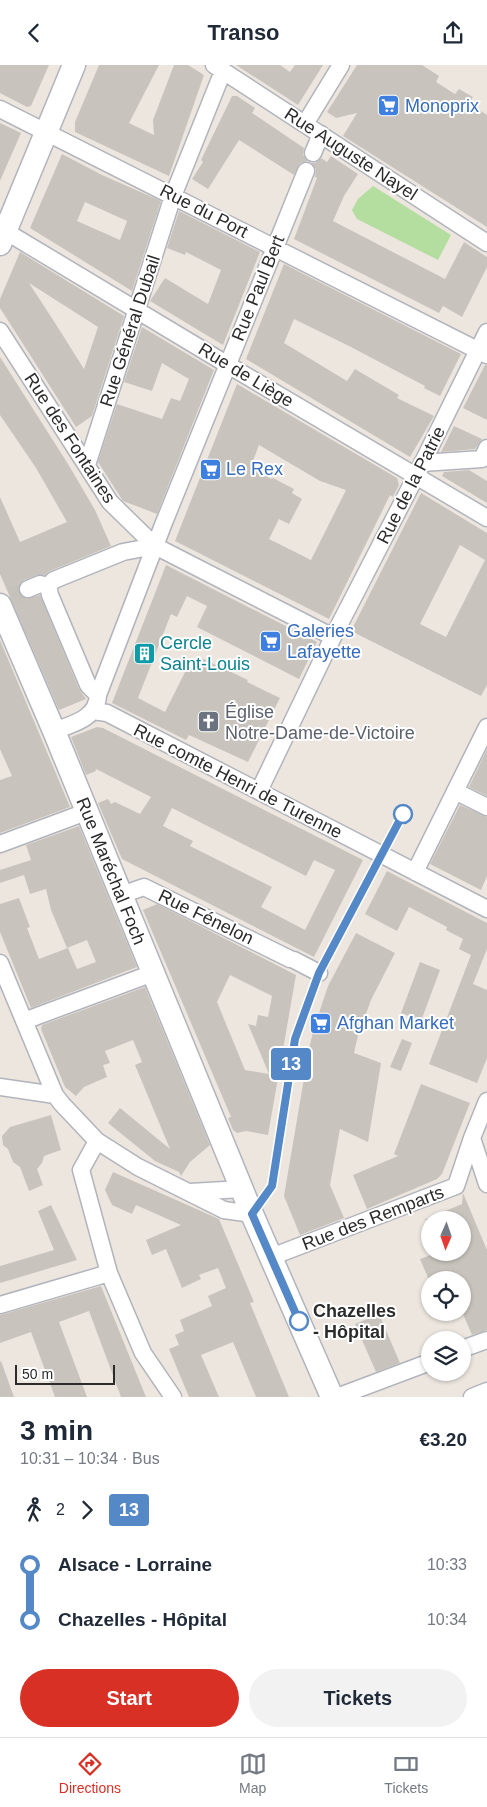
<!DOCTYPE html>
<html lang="en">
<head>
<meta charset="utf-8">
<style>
	:root { --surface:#fff; --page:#f2f2f3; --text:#1f2937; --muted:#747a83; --line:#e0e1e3; --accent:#d93025 }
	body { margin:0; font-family:Helvetica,sans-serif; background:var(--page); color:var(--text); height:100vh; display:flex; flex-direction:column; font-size:19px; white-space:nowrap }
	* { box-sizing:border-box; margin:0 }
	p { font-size:16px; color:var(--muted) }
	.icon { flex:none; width:28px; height:28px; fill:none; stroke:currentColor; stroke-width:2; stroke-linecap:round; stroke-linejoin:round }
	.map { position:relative; height:1332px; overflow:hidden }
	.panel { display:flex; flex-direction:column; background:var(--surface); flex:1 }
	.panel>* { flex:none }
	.badge { padding:0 10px; border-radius:4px; font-size:18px; line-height:32px }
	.needle { width:32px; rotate:182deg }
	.controls { position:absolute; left:421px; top:1146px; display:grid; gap:10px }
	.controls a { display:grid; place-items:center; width:50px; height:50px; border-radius:50%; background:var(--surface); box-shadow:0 1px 4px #0004; font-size:25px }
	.scale { position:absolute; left:15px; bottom:12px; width:100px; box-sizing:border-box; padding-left:5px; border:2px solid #2b2b2b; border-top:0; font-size:14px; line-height:18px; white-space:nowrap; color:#2b2b2b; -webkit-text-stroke:4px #fff; paint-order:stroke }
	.map>.badge { position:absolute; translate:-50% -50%; box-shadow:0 0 0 2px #fff }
	.legs { display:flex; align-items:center; gap:8px; height:55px; padding:0 20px; font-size:16px }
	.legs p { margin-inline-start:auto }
	.overview { display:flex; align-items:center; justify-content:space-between; height:85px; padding:0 20px }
	h1 { font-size:28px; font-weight:700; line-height:38px }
	.primary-button { display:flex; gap:10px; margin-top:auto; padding:10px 20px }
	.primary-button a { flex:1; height:58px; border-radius:30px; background:var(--accent); color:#fff; font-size:20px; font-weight:700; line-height:58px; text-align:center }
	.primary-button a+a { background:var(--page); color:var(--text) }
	ul { padding:0 20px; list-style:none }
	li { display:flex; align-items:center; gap:18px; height:55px; font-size:19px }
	li i { display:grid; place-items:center; width:8px; height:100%; margin:0 6px; background:currentColor }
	li i::after { content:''; width:12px; height:12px; margin:-6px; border:4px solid; border-radius:50%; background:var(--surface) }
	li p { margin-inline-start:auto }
	li:first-child i { background:linear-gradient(#0000 50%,currentColor 0) }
	li:last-child i { background:linear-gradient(currentColor 50%,#0000 0) }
	header { display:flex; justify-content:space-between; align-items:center; height:65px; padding:0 20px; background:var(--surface); font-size:22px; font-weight:700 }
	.dock { display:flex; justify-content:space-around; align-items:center; height:70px; border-top:1px solid var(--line); background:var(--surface); font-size:14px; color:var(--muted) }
	.dock a { display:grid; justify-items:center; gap:2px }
	.dock .on { color:var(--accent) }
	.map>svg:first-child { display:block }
	.green { fill:#b4dea0 }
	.building { fill:#c8c4bd; fill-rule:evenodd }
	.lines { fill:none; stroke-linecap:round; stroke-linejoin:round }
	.street-tunnel { stroke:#c5c1bb; stroke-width:16; stroke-dasharray:16 8; stroke-linecap:butt }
	.street-casing { stroke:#b2b4bd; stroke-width:19 }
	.secondary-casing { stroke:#b2b4bd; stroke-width:25 }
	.street { stroke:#fff; stroke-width:16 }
	.secondary { stroke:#fff; stroke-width:22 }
	.line-1-casing { stroke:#fff; stroke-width:11 }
	.line-1 { stroke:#5488c7; stroke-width:8 }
	.stop-1-dot { fill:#fff; stroke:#5488c7; stroke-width:2.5 }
	.labels { text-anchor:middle; stroke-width:4; stroke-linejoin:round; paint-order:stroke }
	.shop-label { font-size:18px; fill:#366cbe; stroke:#fff; text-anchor:start }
	.street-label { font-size:18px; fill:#2b2b2b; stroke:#fff }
	.culture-label { font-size:18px; fill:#0d838f; stroke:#fff; text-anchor:start }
	.worship-label { font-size:18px; fill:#5b616d; stroke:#fff; text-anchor:start }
	.stop-label { font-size:18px; font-weight:bold; fill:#2b2b2b; stroke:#fff; text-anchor:start }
</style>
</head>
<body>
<header><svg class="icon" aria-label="back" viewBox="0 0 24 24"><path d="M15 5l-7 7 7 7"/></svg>Transo<svg class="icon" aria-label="share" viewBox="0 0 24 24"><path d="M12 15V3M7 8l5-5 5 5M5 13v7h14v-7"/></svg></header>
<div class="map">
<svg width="487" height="1332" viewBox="0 0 487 1332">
	<rect width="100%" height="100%" fill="#ece6df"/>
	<path class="green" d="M373,121L451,170L438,195L357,154L352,145L358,134Z"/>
	<path class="building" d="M0,0H49L31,41L27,42L0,28Z
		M99,0H159L129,58L154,70L153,55L174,0H188L204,10L169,111L75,67V57Z
		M236,0H280L290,7L295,0H323L298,40Z
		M357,0H422L439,11L436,17L455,29L459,24L473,32L469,38L487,50V162L343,71L357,48L336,53L327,47Z
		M232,31H237L255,43L252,48L304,83L303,90L308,96L300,98L294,110L239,75L208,124L192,114L203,97L201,95Z
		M0,58L21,68L0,116Z
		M62,89L102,110L161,136L132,226L30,163ZM85,137L127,156L120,175L77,156Z
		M331,91L358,109L344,131L333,156L445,214L464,177L487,192V202L462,252L443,241L439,248L294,174L317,113L315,112L316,104L311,98H315L321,93L327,97Z
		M179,146L260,187L223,280L150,236L165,213L208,239L221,205L186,187L185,190L167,183Z
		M20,187L124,251L92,351L76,362L0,243V234ZM29,218L98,262L84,304L57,261Z
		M284,199L461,289L440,331L424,323L425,321L349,281L294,254L284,278L347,316L355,304L399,330L397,333L434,351L410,392L246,294Z
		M142,262L214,305L157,449L123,436L98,397L117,339L162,354L171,333L180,336L189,314L162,298L152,326L124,317Z
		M0,292L68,399L95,445L111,481L50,506L45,510H37L24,515L18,522L19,528L26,534L40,530L79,624L86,634L59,645L0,509V432L20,477L67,457L36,403L0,350Z
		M485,300H487V355L463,343Z
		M237,319L397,413L399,420L393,432L390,430L329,554L175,476ZM259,380L320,416L346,425L311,495L269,474L279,454L289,459L302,434L292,428L294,424L273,413L271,414L251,401Z
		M454,361L482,374L475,384L441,387Z
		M469,405L487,416V438L442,411L444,407Z
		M421,428L487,468V620L481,631L351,566ZM460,480L485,495L446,572L420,559Z
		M166,500L317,577L299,614L197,562L207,541L187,531L177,552L171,549L138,633L165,647L188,601L195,604L201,593L248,615L247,617L280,633L248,697L189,670L186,675L112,638Z
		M0,575L70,742L0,768V715L12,711L0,684Z
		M97,662L103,663L363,795L314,892L122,794L98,738L108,734L111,739L115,737L140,749L151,732L98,705L95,704L96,706L86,710L71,672ZM172,743L306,811L314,795L335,805L305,865L261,842L272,822L190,781L193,776L163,761Z
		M487,684V731L469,722Z
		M460,740L487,752V811L481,825L430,799Z
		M79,761L137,902L31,943L0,867V839L19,833L30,862L27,863L39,894L68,883L77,904L96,897L87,875L67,883L51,845L46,824L30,829L24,810L0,818V805L31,795L26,780Z
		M387,806L487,858V884L473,919L487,925V993L477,1018L429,999L471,890L459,884L463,874L446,865L447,862L409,842L397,866L365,849Z
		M157,839L296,910L268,1070L246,1066L237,1068L233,1065L228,1053L231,1052L143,845ZM230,910L272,931L268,952L258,950L256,961L248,959L269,1009L245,1005L217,937Z
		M356,868L395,888L371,935L363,957H361L354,988L381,998L368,1077L340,1064L330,1120L344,1153L300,1170L284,1131L309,984L314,963L328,921Z
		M420,897L440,905L421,956L401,948Z
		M145,922L210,1080L190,1097L181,1111L179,1107L155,1096L108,1058L120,1043L170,1084L135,1000L142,997L133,975L105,986L110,998L103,1000L107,1012L84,1022L76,1031L65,1022L41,964L42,960Z
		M402,974L412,978L401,1006L390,1002Z
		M421,1019L470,1038L442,1109L437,1114L367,1144L353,1110L398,1091L394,1089Z
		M51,1050L61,1085L44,1091L42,1098L37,1104L43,1120L29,1126L20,1102L13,1097L8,1084L3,1080L2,1071L10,1062Z
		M113,1107L219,1154L254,1237L250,1238L289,1332H256L233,1277L201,1290L219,1332H189L169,1284L179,1280L175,1270L184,1266L180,1255L212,1241L208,1231L226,1223L218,1203L199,1210L201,1214L182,1223L166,1184L152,1190L146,1175L181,1160L136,1140L132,1149L112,1140L105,1125Z
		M463,1128L487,1185V1265L472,1270L462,1247V1215H429L420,1194L436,1188H462V1155H424L462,1139Z
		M51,1140L77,1195L0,1218V1201L54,1185L38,1146Z
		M101,1221L146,1332H121L89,1246L59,1257L87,1332H55L31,1267L0,1278V1250Z
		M379,1249L400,1298L376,1307L355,1259Z
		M1,1296L14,1332H0V1297Z"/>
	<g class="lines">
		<path class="street-tunnel" d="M10,531L28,524"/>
		<defs>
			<path id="street" d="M214,0L487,178
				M0,44L487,290
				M305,59L341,0
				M313,88L321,69
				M5,166L228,300L487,453
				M0,266L110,437L155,481L333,572
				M422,398L482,394L487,383
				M87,400L173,131L223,6
				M28,524L40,519L48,521
				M98,630L88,620L50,530L48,521L54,515L123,487L155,481
				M93,646L107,648L487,844
				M54,666C72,659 97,654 98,630L163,460L306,106
				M259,726L333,572L416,411L487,267
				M455,726L487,742
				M0,779L86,747
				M415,807L487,662
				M121,830L144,822L290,894
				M294,895L319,908
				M0,898L55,1030L62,1039L97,1076L138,1102L224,1145L252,1149
				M24,956L153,908
				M0,1022L55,1030
				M472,1073L487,1119
				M97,1076L81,1105L109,1208L143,1288L173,1332
				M190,1127L242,1124
				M271,1192L456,1121L472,1073L487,1036
				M0,1240L109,1208
				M462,1284L487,1275
				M337,1332L430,1297
				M472,1332L487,1326"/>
			<path id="secondary" d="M0,179L74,0
				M0,540L54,666L252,1149L332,1332"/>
		</defs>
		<use href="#street" class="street-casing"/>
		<use href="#secondary" class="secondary-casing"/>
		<use href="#street" class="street"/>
		<use href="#secondary" class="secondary"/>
	</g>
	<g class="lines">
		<defs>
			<path id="line-1" d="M299,1256L252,1149L272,1121L295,974L319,908L403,749"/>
		</defs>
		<use href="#line-1" class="line-1-casing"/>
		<use href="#line-1" class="line-1"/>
	</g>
	<defs>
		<symbol id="supermarket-square" viewBox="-11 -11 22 22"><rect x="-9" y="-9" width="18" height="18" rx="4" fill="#3f7fe0" stroke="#fff"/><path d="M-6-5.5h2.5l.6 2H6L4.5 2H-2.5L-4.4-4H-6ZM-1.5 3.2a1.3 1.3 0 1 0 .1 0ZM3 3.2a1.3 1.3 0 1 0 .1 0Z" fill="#fff"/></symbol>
		<symbol id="building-square" viewBox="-11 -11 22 22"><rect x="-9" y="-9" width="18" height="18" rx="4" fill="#0f9aa8" stroke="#fff"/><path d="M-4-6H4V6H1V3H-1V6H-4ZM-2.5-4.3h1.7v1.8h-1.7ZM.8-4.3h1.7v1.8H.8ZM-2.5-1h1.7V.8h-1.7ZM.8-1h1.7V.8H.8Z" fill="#fff"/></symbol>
		<symbol id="church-square" viewBox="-11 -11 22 22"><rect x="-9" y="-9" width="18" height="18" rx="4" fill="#6b7280" stroke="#fff"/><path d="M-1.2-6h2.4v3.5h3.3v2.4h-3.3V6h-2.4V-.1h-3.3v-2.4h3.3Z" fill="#fff"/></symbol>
	</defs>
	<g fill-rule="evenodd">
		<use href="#supermarket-square" x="376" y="28" width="25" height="25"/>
		<use href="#supermarket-square" x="198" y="392" width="25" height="25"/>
		<use href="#supermarket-square" x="258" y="564" width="25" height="25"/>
		<use href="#building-square" x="132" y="576" width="25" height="25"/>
		<use href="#church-square" x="196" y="644" width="25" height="25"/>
		<use href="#supermarket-square" x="308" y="946" width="25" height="25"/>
	</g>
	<g class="stop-1-dot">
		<circle cx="403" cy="749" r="9"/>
		<circle cx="299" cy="1256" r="9"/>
	</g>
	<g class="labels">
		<g class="shop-label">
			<text x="405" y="47">Monoprix</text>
			<text x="226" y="410">Le Rex</text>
			<text x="287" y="572">Galeries<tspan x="287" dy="21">Lafayette</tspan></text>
			<text x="337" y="964">Afghan Market</text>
		</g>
		<g class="street-label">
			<text transform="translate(351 89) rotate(33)" y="6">Rue Auguste Nayel</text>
			<text transform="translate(204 146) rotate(27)" y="6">Rue du Port</text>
			<text transform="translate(258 223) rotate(-68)" y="6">Rue Paul Bert</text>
			<text transform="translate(130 266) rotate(-72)" y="6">Rue Général Dubail</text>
			<text transform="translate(246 310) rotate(31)" y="6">Rue de Liège</text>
			<text transform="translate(70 373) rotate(57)" y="6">Rue des Fontaines</text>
			<text transform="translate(411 420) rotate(-63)" y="6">Rue de la Patrie</text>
			<text transform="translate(238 716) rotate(27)" y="6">Rue comte Henri de Turenne</text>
			<text transform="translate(111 806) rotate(68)" y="6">Rue Maréchal Foch</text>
			<text transform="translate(206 852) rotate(26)" y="6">Rue Fénelon</text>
			<text transform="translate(373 1153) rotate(-21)" y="6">Rue des Remparts</text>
		</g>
		<g class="culture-label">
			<text x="160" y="584">Cercle<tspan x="160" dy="21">Saint-Louis</tspan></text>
		</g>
		<g class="worship-label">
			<text x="225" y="653">Église<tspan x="225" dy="21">Notre-Dame-de-Victoire</tspan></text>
		</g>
		<g class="stop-label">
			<text x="313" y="1252">Chazelles<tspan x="313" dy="21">- Hôpital</tspan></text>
		</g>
	</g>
</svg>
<div class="controls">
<a><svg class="needle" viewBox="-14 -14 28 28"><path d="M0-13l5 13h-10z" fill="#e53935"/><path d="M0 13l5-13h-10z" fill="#747a83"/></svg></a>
<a><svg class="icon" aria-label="locate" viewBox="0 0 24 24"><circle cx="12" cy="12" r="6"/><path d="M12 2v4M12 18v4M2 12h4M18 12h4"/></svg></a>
<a><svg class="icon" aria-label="layers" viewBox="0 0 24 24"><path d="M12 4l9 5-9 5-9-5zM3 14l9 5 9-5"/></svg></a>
</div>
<div class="scale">50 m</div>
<b class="badge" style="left:291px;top:999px;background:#5488c7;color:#fff">13</b>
</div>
<section class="panel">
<div class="overview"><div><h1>3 min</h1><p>10:31 – 10:34 · Bus</p></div><b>€3.20</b></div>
<div class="legs"><svg class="icon" aria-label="walk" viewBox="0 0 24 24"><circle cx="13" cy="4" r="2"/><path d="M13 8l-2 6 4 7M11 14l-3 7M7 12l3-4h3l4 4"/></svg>2<svg class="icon" aria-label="forward" viewBox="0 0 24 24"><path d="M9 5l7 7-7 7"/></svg><b class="badge" style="background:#5488c7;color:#fff">13</b></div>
<ul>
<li><i style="color:#5488c7"></i><b>Alsace - Lorraine</b><p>10:33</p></li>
<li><i style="color:#5488c7"></i><b>Chazelles - Hôpital</b><p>10:34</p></li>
</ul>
<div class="primary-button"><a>Start</a><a>Tickets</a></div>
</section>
<nav class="dock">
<a class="on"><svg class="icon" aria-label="directions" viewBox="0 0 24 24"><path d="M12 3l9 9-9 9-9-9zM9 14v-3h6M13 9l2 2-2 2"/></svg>Directions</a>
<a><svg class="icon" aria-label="map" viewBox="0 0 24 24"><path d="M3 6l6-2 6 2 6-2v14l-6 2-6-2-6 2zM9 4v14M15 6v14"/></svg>Map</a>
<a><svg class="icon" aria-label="tickets" viewBox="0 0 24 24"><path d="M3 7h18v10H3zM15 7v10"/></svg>Tickets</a>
</nav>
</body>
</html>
